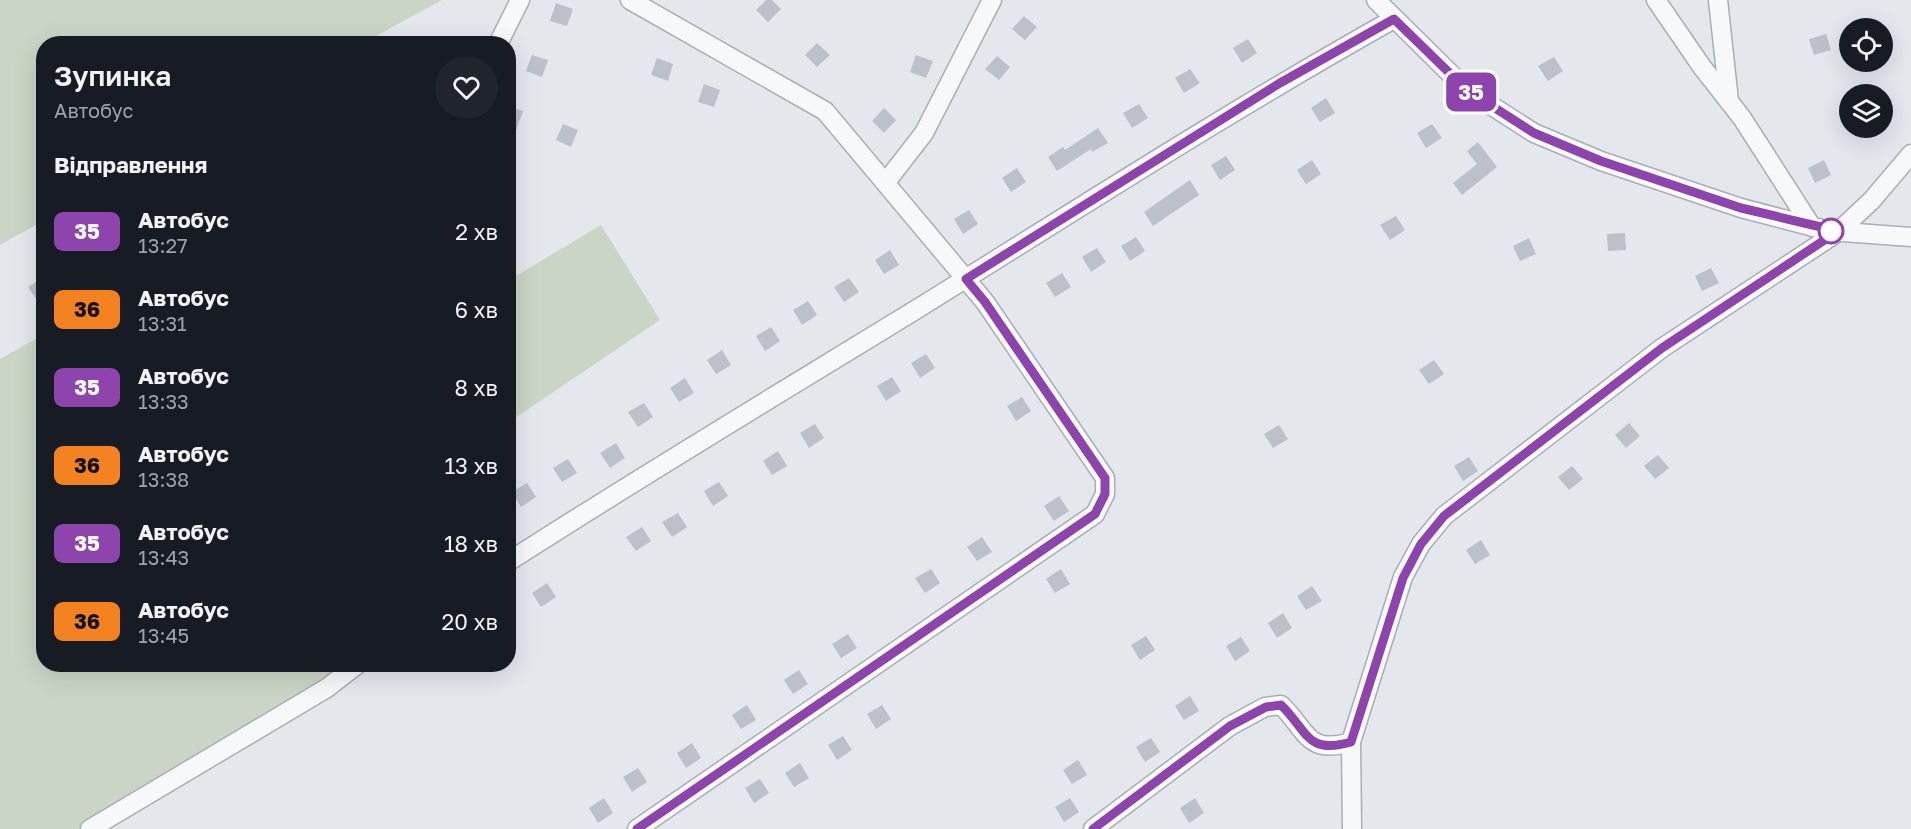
<!DOCTYPE html>
<html lang="uk">
<head>
<meta charset="utf-8">
<style>
	:root { --surface:#171b24; --page:#20242c; --text:#f1f3f6; --muted:#9ea1a6 }
	body { margin:0; font-family:"Golos Text",sans-serif; background:var(--page); color:var(--text); height:100vh; display:flex; flex-direction:column; font-size:22px; white-space:nowrap }
	* { box-sizing:border-box; margin:0 }
	p { font-size:20px; color:var(--muted) }
	.icon { flex:none; width:33px; height:33px; fill:none; stroke:currentColor; stroke-width:2; stroke-linecap:round; stroke-linejoin:round }
	.map { position:relative; flex:1; overflow:hidden }
	.drawer { position:absolute; left:36px; top:36px; width:480px; height:636px; display:flex; flex-direction:column; background:var(--surface); border-radius:24px; box-shadow:0 6px 24px #0002 }
	.drawer>* { flex:none }
	.badge { padding:0 12px; border-radius:9px; font-size:21px; line-height:39px }
	.controls { position:absolute; left:1839px; top:18px; display:grid; gap:12px }
	.controls a { display:grid; place-items:center; width:54px; height:54px; border-radius:50%; background:var(--surface); box-shadow:0 6px 24px #0002; font-size:30px }
	.map>.badge { position:absolute; translate:-50% -50%; box-shadow:0 0 0 3px #fff }
	h2 { padding:0 18px; font-size:22px; line-height:54px }
	.round { display:grid; place-items:center; flex:none; width:63px; height:63px; border-radius:32px; background:var(--page) }
	.overview { display:flex; align-items:center; justify-content:space-between; height:102px; padding:0 18px }
	h1 { font-size:28px; font-weight:600; line-height:45px }
	ul { padding:0; list-style:none }
	li { display:flex; align-items:center; gap:18px; height:78px; padding:0 18px }
	li div { flex:1 }
	li b { display:block; font-size:22px }
	li em { font-style:normal }
	li .badge { min-width:66px; font-weight:700; text-align:center }
	.map>svg:first-child { display:block }
	.green { fill:#c9d6c5 }
	.building { fill:#bbc0ca }
	.lines { fill:none; stroke-linecap:round; stroke-linejoin:round }
	.minor-casing { stroke:#a9aeb7; stroke-width:21 }
	.minor { stroke:#f7f8fa; stroke-width:18 }
	.line-casing { stroke:#fff; stroke-width:14 }
	.line { stroke:#8e44ad; stroke-width:9 }
	.stop-dot { fill:#fff; stroke:#8e44ad; stroke-width:3 }
</style>
</head>
<body>
<div class="map">
<svg width="1911" height="829" viewBox="0 0 1911 829">
	<rect width="100%" height="100%" fill="#e4e7ec"/>
	<path class="green" d="M0,0H442L363,43L44,44L43,221L0,245Z
		M601,225L660,320L509,422V280Z
		M43,335L44,664L358,665L90,829H0V359Z"/>
	<path class="building" d="M766,0H772L781,9L768,22L756,10Z
		M556,3L573,9L567,26L550,21Z
		M1024,16L1037,27L1025,40L1012,29Z
		M1826,34L1831,50L1814,55L1809,39Z
		M1248,39L1257,53L1242,63L1233,48Z
		M817,43L830,55L817,67L805,55Z
		M532,55L548,60L542,77L526,71Z
		M916,55L933,61L926,78L910,72Z
		M997,56L1010,67L999,80L985,69Z
		M1554,57L1563,71L1548,81L1538,66Z
		M657,58L673,64L668,81L651,75Z
		M1190,69L1200,83L1184,93L1175,78Z
		M704,84L720,90L714,107L698,102Z
		M1326,98L1335,113L1320,122L1311,108Z
		M1139,104L1148,118L1132,128L1123,113Z
		M508,106L523,111L510,146H508Z
		M884,108L896,120L884,133L872,121Z
		M563,124L578,130L571,147L556,140Z
		M1432,124L1442,138L1426,148L1417,133Z
		M1098,128L1108,143L1092,152L1091,149L1057,171L1048,157L1063,147L1065,150Z
		M1478,142L1497,167L1462,195L1453,183L1477,164L1467,151Z
		M1226,156L1235,170L1220,180L1211,165Z
		M1312,160L1321,174L1306,184L1297,170Z
		M1824,160L1831,175L1815,183L1808,168Z
		M1017,168L1026,182L1011,192L1002,178Z
		M1190,180L1199,195L1153,226L1144,212Z
		M969,210L978,224L963,234L954,219Z
		M1396,216L1405,230L1390,240L1380,225Z
		M1625,233L1626,250L1608,251L1607,234Z
		M1136,237L1145,251L1130,261L1121,246Z
		M1529,238L1536,254L1520,261L1513,246Z
		M1097,248L1106,262L1091,272L1082,257Z
		M890,250L899,265L884,274L875,260Z
		M1711,268L1719,283L1702,291L1695,276Z
		M1062,273L1071,287L1055,297L1046,283Z
		M44,277V310L28,287Z
		M849,278L859,292L844,302L834,287Z
		M808,301L817,315L802,325L793,310Z
		M771,327L780,341L765,351L756,336Z
		M722,350L731,365L716,374L707,360Z
		M926,354L935,368L920,378L911,363Z
		M1434,360L1444,374L1429,384L1419,370Z
		M892,377L901,391L886,401L877,386Z
		M685,378L694,393L679,402L670,388Z
		M1022,397L1031,411L1016,421L1007,406Z
		M644,403L653,417L638,427L628,412Z
		M1629,423L1640,436L1626,448L1615,435Z
		M815,424L824,438L809,448L800,433Z
		M1279,425L1288,439L1273,448L1264,434Z
		M616,443L625,458L610,468L600,453Z
		M778,451L787,466L772,475L763,461Z
		M1658,455L1669,468L1655,479L1644,466Z
		M1469,457L1478,471L1463,481L1454,466Z
		M568,459L577,473L562,482L553,468Z
		M1572,466L1583,479L1569,490L1558,477Z
		M719,482L728,496L713,506L704,491Z
		M527,483L536,497L521,507L512,492Z
		M1059,496L1069,511L1054,521L1044,506Z
		M678,513L687,527L672,537L662,522Z
		M642,527L651,541L636,551L626,537Z
		M982,537L992,552L977,561L967,547Z
		M1481,540L1490,555L1475,564L1466,550Z
		M931,569L940,583L925,593L915,578Z
		M1061,569L1070,584L1055,593L1046,579Z
		M547,583L556,597L541,607L532,593Z
		M1312,586L1322,601L1306,610L1297,596Z
		M1283,613L1292,628L1277,638L1268,623Z
		M848,634L857,648L841,658L832,644Z
		M1146,636L1155,650L1140,660L1131,645Z
		M1241,637L1250,651L1235,661L1226,646Z
		M799,670L808,684L793,694L784,680Z
		M1190,696L1199,711L1184,720L1175,706Z
		M747,705L756,720L741,729L732,715Z
		M882,705L891,719L876,729L867,714Z
		M843,736L852,750L837,760L828,745Z
		M1151,738L1160,752L1145,762L1136,747Z
		M692,743L701,758L686,768L677,753Z
		M1078,760L1087,775L1072,784L1063,770Z
		M800,763L809,778L794,787L785,773Z
		M638,768L647,782L632,792L623,777Z
		M760,779L769,793L754,803L745,788Z
		M604,798L613,813L598,823L589,808Z
		M1070,798L1079,812L1064,822L1055,807Z
		M1195,798L1204,813L1189,823L1180,808Z"/>
	<g class="lines">
		<defs>
			<path id="minor" d="M630,0L825,111L985,302L1105,478V494L1095,514L637,829
				M1376,0L1467,90L1534,133L1601,161L1741,208L1829,231L1911,237
				M1656,0L1702,67L1742,118L1812,227
				M1718,0L1729,101
				M498,44L520,0
				M886,182L924,133L992,0
				M508,562C643,475 780,393 917,309C1075,211 1231,110 1394,19
				M90,829L327,688L358,664
				M1093,829L1230,726L1265,707L1281,705C1308,731 1306,755 1351,742
				M1352,829L1351,742L1403,577L1421,544L1444,516L1662,348L1838,232L1872,200L1911,154"/>
		</defs>
		<use href="#minor" class="minor-casing"/>
		<use href="#minor" class="minor"/>
	</g>
	<g class="lines">
		<defs>
			<path id="line" d="M637,829L1095,514L1105,494V478L985,302L966,279L1280,83L1394,19L1467,90L1534,133L1601,161L1741,208L1838,231L1662,348L1444,516L1421,544L1403,578L1351,742C1306,755 1308,731 1281,705L1266,707L1230,726L1093,829"/>
		</defs>
		<use href="#line" class="line-casing"/>
		<use href="#line" class="line"/>
	</g>
	<circle class="stop-dot" cx="1831" cy="231" r="12"/>
</svg>
<div class="controls">
<a><svg class="icon" aria-label="locate" viewBox="0 0 24 24"><circle cx="12" cy="12" r="6"/><path d="M12 2v4M12 18v4M2 12h4M18 12h4"/></svg></a>
<a><svg class="icon" aria-label="layers" viewBox="0 0 24 24"><path d="M12 4l9 5-9 5-9-5zM3 14l9 5 9-5"/></svg></a>
</div>
<b class="badge" style="left:1471px;top:92px;background:#8e44ad;color:#fff">35</b>
<section class="drawer">
<div class="overview"><div><h1>Зупинка</h1><p>Автобус</p></div><a class="round"><svg class="icon" aria-label="heart" viewBox="0 0 24 24"><path d="M12 20l-8-8c-3-5 5-10 8-4 3-6 11-1 8 4z"/></svg></a></div>
<h2>Відправлення</h2>
<ul>
<li><span class="badge" style="background:#8e44ad;color:#fff">35</span><div><b>Автобус</b><p>13:27</p></div><em>2 хв</em></li>
<li><span class="badge" style="background:#f58220;color:#111">36</span><div><b>Автобус</b><p>13:31</p></div><em>6 хв</em></li>
<li><span class="badge" style="background:#8e44ad;color:#fff">35</span><div><b>Автобус</b><p>13:33</p></div><em>8 хв</em></li>
<li><span class="badge" style="background:#f58220;color:#111">36</span><div><b>Автобус</b><p>13:38</p></div><em>13 хв</em></li>
<li><span class="badge" style="background:#8e44ad;color:#fff">35</span><div><b>Автобус</b><p>13:43</p></div><em>18 хв</em></li>
<li><span class="badge" style="background:#f58220;color:#111">36</span><div><b>Автобус</b><p>13:45</p></div><em>20 хв</em></li>
</ul>
</section>
</div>
</body>
</html>
